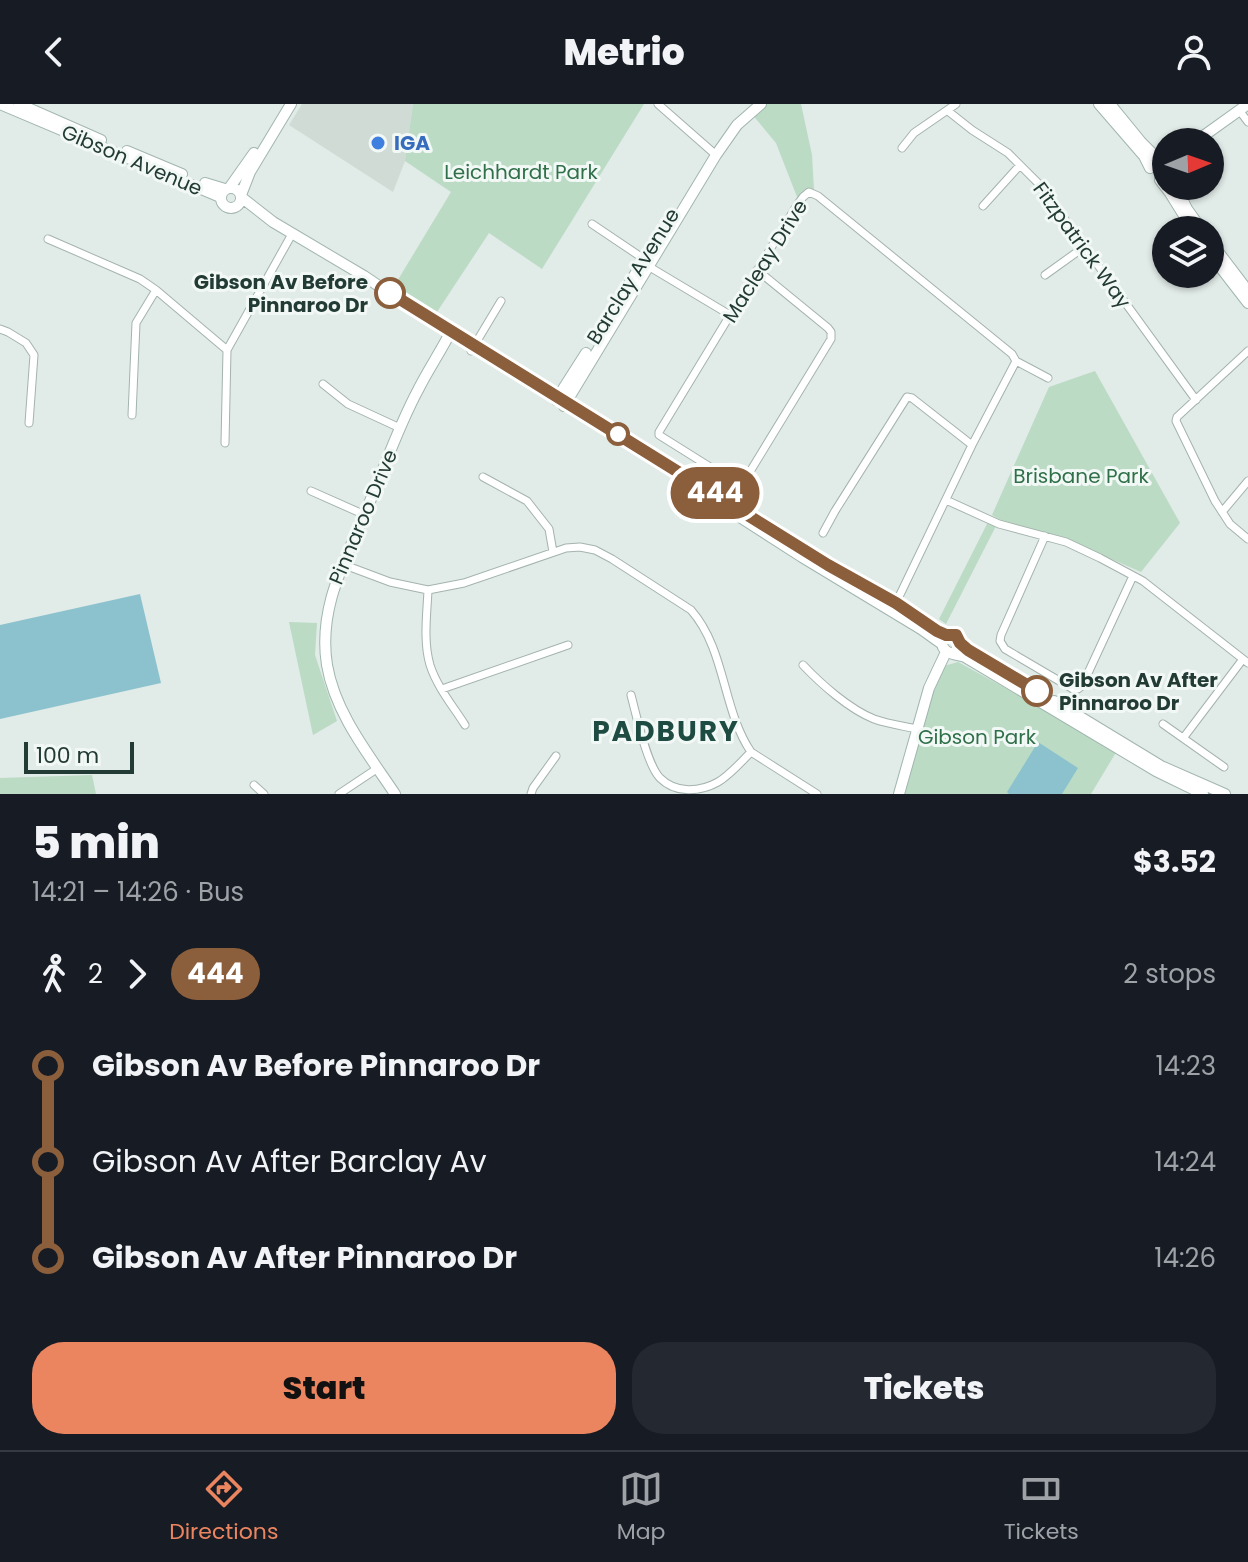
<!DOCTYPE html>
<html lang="en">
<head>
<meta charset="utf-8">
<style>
	:root { --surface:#171b24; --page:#242831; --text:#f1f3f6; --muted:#9ea1a6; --line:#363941; --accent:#eb8560 }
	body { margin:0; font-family:Poppins,sans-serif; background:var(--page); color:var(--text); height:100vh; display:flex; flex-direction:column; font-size:30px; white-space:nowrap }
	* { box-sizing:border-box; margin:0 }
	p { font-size:26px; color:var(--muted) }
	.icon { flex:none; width:44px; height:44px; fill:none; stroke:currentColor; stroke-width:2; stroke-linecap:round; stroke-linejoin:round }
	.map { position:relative; height:690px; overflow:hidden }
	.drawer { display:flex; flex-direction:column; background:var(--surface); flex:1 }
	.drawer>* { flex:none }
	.badge { padding:0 16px; border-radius:26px; font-size:28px; line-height:52px }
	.needle { width:52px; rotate:88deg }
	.tools { position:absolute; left:1152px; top:24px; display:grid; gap:16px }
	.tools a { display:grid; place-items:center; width:72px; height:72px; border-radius:50%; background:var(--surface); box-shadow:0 2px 6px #0004; font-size:40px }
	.scale { position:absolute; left:24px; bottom:20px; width:110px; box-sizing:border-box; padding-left:8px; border:4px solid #233b35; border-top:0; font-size:22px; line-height:28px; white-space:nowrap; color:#233b35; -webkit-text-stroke:6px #f2f8f5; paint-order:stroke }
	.map>.badge { position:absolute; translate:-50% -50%; box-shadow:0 0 0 4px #fff }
	.legs { display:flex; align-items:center; gap:12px; height:88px; padding:0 32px; font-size:26px }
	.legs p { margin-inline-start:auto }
	.overview { display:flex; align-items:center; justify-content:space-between; height:136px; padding:0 32px }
	h1 { font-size:44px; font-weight:800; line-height:60px }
	.button { display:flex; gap:16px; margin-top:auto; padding:16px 32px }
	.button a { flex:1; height:92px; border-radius:32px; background:var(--accent); color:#111; font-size:32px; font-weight:800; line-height:92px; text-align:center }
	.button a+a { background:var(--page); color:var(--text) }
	ul { padding:0 32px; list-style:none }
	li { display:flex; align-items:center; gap:28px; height:96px; font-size:30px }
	li i { display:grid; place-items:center; width:12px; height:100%; margin:0 10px; background:currentColor }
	li i::after { content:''; width:20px; height:20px; margin:-10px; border:6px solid; border-radius:50%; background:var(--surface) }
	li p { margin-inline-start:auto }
	li:first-child i { background:linear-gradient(#0000 50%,currentColor 0) }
	li:last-child i { background:linear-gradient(currentColor 50%,#0000 0) }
	header { display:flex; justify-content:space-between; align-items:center; height:104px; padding:0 32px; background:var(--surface); font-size:36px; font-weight:800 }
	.tab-bar { display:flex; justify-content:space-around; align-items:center; height:112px; border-top:2px solid var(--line); background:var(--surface); font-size:22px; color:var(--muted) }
	.tab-bar a { display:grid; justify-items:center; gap:4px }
	.tab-bar .selected { color:var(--accent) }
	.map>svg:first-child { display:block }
	.built { fill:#d0dbd6 }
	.green { fill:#bbdbc5 }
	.water { fill:#8cc2ce }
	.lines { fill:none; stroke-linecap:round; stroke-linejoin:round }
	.street-casing { stroke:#a4b3ae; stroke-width:9 }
	.secondary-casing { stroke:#a1b6af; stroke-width:12 }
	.street { stroke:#fff; stroke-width:7 }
	.secondary { stroke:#fff; stroke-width:10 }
	.line-1-casing { stroke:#fff; stroke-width:18 }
	.line-1 { stroke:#8b5e3c; stroke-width:12 }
	.shop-dot { fill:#3f7fe0; stroke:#f2f8f5; stroke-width:3 }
	.stop-1-dot { fill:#fff; stroke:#8b5e3c; stroke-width:4 }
	.labels { text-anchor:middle; stroke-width:6; stroke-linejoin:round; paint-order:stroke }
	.shop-label { font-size:20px; font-weight:bold; fill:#366cbe; stroke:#f2f8f5; text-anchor:start }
	.street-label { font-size:20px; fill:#233b35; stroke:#f2f8f5 }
	.park-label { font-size:20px; fill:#2f7049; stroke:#f2f8f5 }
	.stop-label { font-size:20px; font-weight:bold; fill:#233b35; stroke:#f2f8f5; text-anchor:end }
	.district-label { font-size:28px; font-weight:bold; letter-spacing:2px; fill:#1f4c42; stroke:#f2f8f5 }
</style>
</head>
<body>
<header><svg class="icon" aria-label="back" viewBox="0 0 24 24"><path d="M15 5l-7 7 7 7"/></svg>Metrio<svg class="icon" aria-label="person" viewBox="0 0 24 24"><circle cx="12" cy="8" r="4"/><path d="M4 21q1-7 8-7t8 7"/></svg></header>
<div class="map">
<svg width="1248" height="690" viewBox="0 0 1248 690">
	<rect width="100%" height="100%" fill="#e1ebe7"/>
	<path class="built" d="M302,0H413L405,57L393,88L289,21Z"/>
	<path class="green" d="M413,0H644L542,165L489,129L435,211L393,184L451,88L405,57Z
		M765,0H801L812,51L814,86L799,98L776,39L751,9Z
		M1095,267L1180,419L1141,468L1068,436L1017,426L992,411L1049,283Z
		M988,418L996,422L946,520L939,515Z
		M289,518L317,519L315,551L337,617L313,631Z
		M958,558L1118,645L1091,690H899L926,605L944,562Z
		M92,671L96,690H0V674Z"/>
	<path class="water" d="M140,490L161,579L0,615V521Z
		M1038,638L1078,664L1062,690H1009L1007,688Z"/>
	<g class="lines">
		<defs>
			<path id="street" d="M658,0L716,51
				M1239,6L1248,18
				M948,7L972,26L1008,49L1039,80L1196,296
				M902,44L914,29L956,0
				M983,102L1020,61
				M592,120L644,155L648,162L730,211
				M48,135L140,175L156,186L227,246
				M757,166L828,224L831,228V235L751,366L741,378H734L659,331V328C705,252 751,177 797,101L803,93L809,88L818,92L1012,250L1016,257L972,341L895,501
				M1045,171L1084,143
				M0,225L8,228L26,239L34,251L29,319
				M471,247L501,197
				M1248,247L1177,313L1176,317L1215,397L1230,420L1248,435
				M1016,257L1048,274
				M323,280L348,300L400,324
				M132,311L136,219L156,186
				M225,339L227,246L292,130
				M483,373L527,397L549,425L553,448
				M311,387L365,411
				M946,396L999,420L1066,438L1100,454L1143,477L1248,559
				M1222,408L1248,377
				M823,429L835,407L907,293L912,294L972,341
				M1045,432L1001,531L1000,537L1005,545L1073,585H1078L1082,582L1133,472
				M342,460L390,478L428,486L464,479L566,444L580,443L595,446L612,455L691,506C726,546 722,605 751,648L817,690
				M428,486C427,510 423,537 430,561C437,583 453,602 465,621
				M803,561C821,580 849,605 874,615C888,620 903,622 917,625
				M442,585L568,541
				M631,591C636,610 647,661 660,674C676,690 700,688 718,678C730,671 741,658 751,648
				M1163,620L1224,663
				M1184,633L1243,555
				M254,681L264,690
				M339,690L378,664
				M531,690L533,684L556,652"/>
			<path id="secondary" d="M0,0L220,93
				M19,0L101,36
				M1099,0L1144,52L1150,64
				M1110,0L1141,38L1159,56
				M1195,38L1248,0
				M127,47L182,70
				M1160,76L1170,89L1193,126
				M205,79L225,85
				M1176,82L1187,105L1202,126
				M230,83L254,49
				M221 94a10 10 0 1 1 20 0a10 10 0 1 1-20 0Z
				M241,91L250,68L291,0
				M241,93L273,118L364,172L404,199L946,531
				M1210,137L1248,187
				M1210,150L1248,199
				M601,226L651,144
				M556,296L586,249
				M564,302L716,51L737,21L761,0
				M693,383L802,453L921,525L942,540
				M960,539L1030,583
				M953,549L960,543C961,535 957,530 950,530L942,537C941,550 955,550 965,553L1156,667L1203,690
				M1054,597L1161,662L1225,690
				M395,690C369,651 335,609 327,561C318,505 344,459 365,409C383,368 397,325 418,286C428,266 441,247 451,227
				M899,690L929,584L946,548"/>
		</defs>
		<use href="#street" class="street-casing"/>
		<use href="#secondary" class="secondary-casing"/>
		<use href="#street" class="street"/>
		<use href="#secondary" class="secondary"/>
	</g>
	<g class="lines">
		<defs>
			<path id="line-1" d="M390,189L828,461L896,499L937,527L946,531H956L960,539L968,546L1037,587"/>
		</defs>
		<use href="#line-1" class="line-1-casing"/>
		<use href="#line-1" class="line-1"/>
	</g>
	<circle class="shop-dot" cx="378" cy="39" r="8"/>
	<g class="stop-1-dot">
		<circle cx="390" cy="189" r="14"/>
		<circle cx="618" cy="330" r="10"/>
		<circle cx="1037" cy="587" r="14"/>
	</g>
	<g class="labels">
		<g class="shop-label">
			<text x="394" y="46">IGA</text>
		</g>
		<g class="street-label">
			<text transform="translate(132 56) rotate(23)" y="7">Gibson Avenue</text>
			<text transform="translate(1082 141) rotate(54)" y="7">Fitzpatrick Way</text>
			<text transform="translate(765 157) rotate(-58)" y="7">Macleay Drive</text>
			<text transform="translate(633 172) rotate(-58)" y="7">Barclay Avenue</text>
			<text transform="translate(363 413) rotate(-67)" y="7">Pinnaroo Drive</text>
		</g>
		<g class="park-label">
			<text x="521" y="75">Leichhardt Park</text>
			<text x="1081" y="379">Brisbane Park</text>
			<text x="977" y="640">Gibson Park</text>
		</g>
		<g class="stop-label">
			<text x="368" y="185">Gibson Av Before<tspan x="368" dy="23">Pinnaroo Dr</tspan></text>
			<text x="1059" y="583" text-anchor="start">Gibson Av After<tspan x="1059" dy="23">Pinnaroo Dr</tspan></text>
		</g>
		<g class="district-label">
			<text x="666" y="637">PADBURY</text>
		</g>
	</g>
</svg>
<div class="tools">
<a><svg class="needle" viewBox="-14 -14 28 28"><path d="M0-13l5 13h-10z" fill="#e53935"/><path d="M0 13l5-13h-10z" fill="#9ea1a6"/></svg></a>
<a><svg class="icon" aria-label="layers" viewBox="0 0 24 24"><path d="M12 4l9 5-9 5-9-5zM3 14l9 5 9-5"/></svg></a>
</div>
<div class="scale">100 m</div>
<b class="badge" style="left:715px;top:389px;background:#8b5e3c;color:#fff">444</b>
</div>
<section class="drawer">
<div class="overview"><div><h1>5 min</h1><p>14:21 – 14:26 · Bus</p></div><b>$3.52</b></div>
<div class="legs"><svg class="icon" aria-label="walk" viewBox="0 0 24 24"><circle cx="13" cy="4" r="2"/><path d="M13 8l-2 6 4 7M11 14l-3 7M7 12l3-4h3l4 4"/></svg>2<svg class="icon" aria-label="forward" viewBox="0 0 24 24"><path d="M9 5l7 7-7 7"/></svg><b class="badge" style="background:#8b5e3c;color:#fff">444</b><p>2 stops</p></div>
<ul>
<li><i style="color:#8b5e3c"></i><b>Gibson Av Before Pinnaroo Dr</b><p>14:23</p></li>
<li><i style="color:#8b5e3c"></i><span>Gibson Av After Barclay Av</span><p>14:24</p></li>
<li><i style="color:#8b5e3c"></i><b>Gibson Av After Pinnaroo Dr</b><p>14:26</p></li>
</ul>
<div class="button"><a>Start</a><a>Tickets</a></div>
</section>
<nav class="tab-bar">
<a class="selected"><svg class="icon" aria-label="directions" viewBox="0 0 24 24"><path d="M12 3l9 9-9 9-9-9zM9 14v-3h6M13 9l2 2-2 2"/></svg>Directions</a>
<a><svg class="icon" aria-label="map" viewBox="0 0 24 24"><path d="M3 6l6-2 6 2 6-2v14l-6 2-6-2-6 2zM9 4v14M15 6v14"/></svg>Map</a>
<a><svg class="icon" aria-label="tickets" viewBox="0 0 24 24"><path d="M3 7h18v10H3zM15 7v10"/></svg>Tickets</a>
</nav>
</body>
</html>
